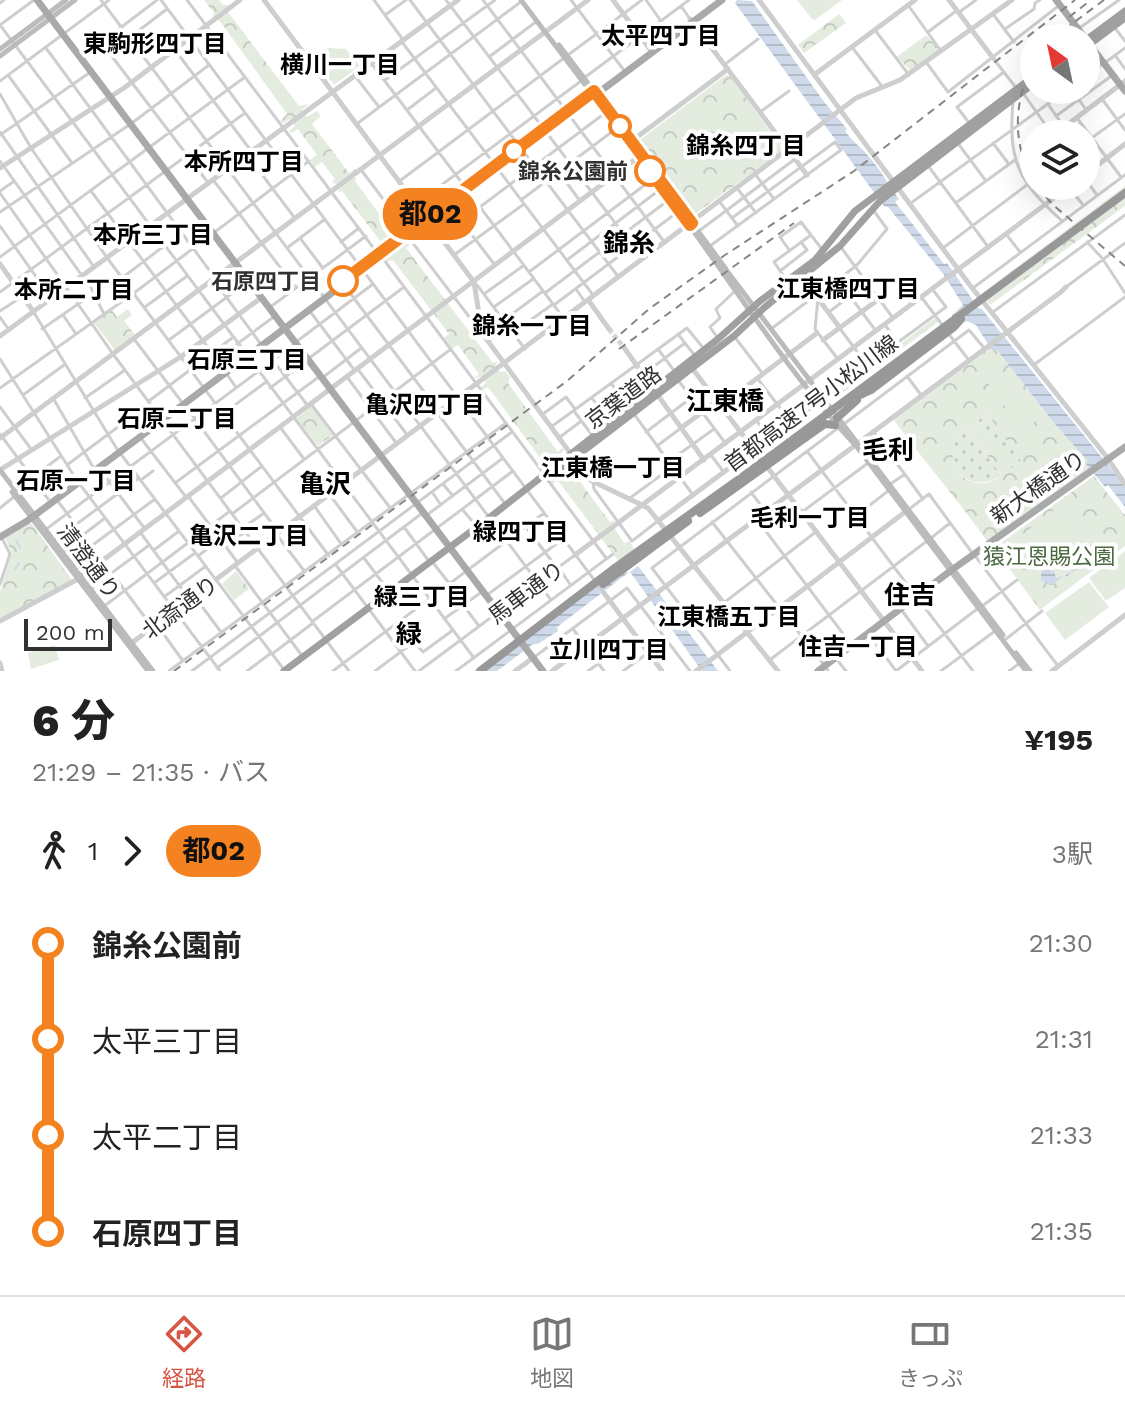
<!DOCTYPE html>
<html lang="ja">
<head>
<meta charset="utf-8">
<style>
	:root { --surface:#fff; --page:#f2f2f2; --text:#222; --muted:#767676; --line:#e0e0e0; --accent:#d75543 }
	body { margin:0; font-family:"Work Sans","Noto Sans JP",sans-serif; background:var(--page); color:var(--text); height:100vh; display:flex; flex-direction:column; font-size:30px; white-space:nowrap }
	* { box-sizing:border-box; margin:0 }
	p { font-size:26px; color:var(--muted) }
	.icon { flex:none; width:44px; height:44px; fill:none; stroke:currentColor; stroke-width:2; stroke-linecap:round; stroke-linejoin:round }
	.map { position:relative; height:671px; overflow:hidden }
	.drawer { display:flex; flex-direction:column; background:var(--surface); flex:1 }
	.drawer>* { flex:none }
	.badge { padding:0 16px; border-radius:26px; font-size:28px; line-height:52px }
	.needle { width:52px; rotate:327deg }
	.fabs { position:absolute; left:1020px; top:24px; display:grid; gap:16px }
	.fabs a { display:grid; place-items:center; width:80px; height:80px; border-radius:50%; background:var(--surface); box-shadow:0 8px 32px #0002; font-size:40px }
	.scale { position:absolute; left:24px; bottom:20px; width:88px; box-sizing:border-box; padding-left:8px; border:4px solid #313131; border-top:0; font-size:22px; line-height:28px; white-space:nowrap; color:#313131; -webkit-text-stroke:6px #fff; paint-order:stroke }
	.map>.badge { position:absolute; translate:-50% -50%; box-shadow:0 0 0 4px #fff }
	.legs { display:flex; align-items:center; gap:12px; height:88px; padding:0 32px; font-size:26px }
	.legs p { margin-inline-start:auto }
	.headline { display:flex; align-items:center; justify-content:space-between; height:136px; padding:0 32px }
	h1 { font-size:44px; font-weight:800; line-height:60px }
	ul { padding:0 32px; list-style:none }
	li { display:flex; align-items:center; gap:28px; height:96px; font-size:30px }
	li i { display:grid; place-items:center; width:12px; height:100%; margin:0 10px; background:currentColor }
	li i::after { content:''; width:20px; height:20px; margin:-10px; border:6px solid; border-radius:50%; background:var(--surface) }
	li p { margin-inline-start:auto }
	li:first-child i { background:linear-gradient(#0000 50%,currentColor 0) }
	li:last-child i { background:linear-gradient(currentColor 50%,#0000 0) }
	.dock { display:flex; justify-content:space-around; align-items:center; height:112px; border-top:2px solid var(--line); background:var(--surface); font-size:22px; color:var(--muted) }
	.dock a { display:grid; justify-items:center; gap:4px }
	.dock .on { color:var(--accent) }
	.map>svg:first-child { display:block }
	.grass { fill:url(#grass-dots) }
	.forest { fill:url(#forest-crowns); fill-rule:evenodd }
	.pitch { fill:#e4ece0 }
	.water { fill:url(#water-rules) }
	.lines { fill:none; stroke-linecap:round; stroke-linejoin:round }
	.stream { stroke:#cedaea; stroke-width:2 }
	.tertiary-tunnel { stroke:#d6d6d6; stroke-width:5; stroke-dasharray:5 2.5; stroke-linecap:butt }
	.minor { stroke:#cecece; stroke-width:3 }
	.tertiary { stroke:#cecece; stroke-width:5 }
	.secondary { stroke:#bbb; stroke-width:5 }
	.primary { stroke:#a9a9a9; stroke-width:7 }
	.trunk { stroke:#a0a0a0; stroke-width:7 }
	.motorway { stroke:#989898; stroke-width:8 }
	.rail { stroke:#868686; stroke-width:2; stroke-dasharray:8 6; stroke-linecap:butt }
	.motorway-bridge { stroke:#989898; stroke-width:8 }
	.line-1-casing { stroke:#fff; stroke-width:18 }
	.line-1 { stroke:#f58220; stroke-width:12 }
	.stop-1-dot { fill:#fff; stroke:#f58220; stroke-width:4 }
	.labels { text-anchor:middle; stroke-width:8; stroke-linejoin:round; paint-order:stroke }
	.stop-label { font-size:22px; font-weight:bold; fill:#313131; stroke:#fff; text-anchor:end }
	.street-label { font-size:22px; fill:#313131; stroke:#fff }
	.park-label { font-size:22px; fill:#4c6941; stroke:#fff }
	.neighbourhood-label { font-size:24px; font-weight:bold; fill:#000; stroke:#fff }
	.quarter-label { font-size:26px; font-weight:bold; fill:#000; stroke:#fff }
</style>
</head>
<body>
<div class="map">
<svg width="1125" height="671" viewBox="0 0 1125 671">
	<defs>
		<pattern id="grass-dots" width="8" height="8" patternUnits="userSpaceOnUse" patternTransform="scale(2)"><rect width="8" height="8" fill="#e4ece0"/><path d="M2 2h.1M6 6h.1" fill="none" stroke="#c4cbc1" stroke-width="1.8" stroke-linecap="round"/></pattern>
		<pattern id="forest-crowns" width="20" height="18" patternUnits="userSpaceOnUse" patternTransform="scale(2)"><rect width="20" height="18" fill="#e4ece0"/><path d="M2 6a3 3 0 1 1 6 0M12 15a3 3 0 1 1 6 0" fill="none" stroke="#c4cbc1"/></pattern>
		<pattern id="water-rules" width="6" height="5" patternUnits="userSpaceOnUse" patternTransform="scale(2)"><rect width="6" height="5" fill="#cedaea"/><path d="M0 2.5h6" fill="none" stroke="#b1bcc9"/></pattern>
	</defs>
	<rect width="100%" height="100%" fill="#fff"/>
	<path class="grass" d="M987,413L1022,461L1011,469L977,421Z
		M967,427L1002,476C963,498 933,457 967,427Z"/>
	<path class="forest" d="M204,0H219L223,5H229L225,8L299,106L309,104L302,110L307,117L317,111L321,116L312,124L349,173L358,167L351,175L357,179L355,181L392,231L401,225L405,230L397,237L402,244L409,240L411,243L406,248L493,363L498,361L495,366L500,372L505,371L510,377L508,383L558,452L562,448L564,450L558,457L566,468L574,464L577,468L573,472L610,522L615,520L612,524L624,543L630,541L634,549L619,562L559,482L556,481L553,484L550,481L558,475L550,463L543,471L539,467L544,463L488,387L483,390L481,387L486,383L481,377L474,378L479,374L458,345L452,349L444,338L449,334L393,260L387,262L384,258L389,254L384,246L378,250L376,247L381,242L342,191L338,192L340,187L338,184L332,183L335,179L322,162L315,167L310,160L317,155L298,129L291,133L289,131L295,126L290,119L283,123L280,121L287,114L222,24L215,16L212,18L214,13Z
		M839,14L846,23L804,53L798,45Z
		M926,35L938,48L937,51L910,70L897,57Z
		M726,75L730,76L781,146V152L695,214L687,210L637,142Z
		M1125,186V206L990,305L982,293Z
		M128,309L132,315L124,321L135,335L115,350L94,323L112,310L117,317Z
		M935,318L938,322L837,397L834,393Z
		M990,348L996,349L1054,423L1089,461V469L987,541C957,499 924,461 893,419ZM987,413L1021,461L1012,468L977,421ZM967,427L1002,476C965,500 933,457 967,427Z
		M311,406L333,435L318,446L296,419Z
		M1094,476L1125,515V546L1040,610L997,552L994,554L991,550Z
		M28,524H32L72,580L0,619V591L12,553L5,538Z
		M236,571L249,589L234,600L222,584Z"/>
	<path class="pitch" d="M797,0H842L815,20L812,19Z
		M329,48L346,49L360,66L334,85L313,59Z
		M694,107L713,134L700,144L680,117Z
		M750,120L760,133L762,132L773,149L756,161L750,153L730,168L718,156L712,144Z
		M997,366L1037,420L1022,431L983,376Z
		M1062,504L1083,534L1082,539L1055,561L1034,559L1021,541L1022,535Z
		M1125,551V588L1106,601L1089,578Z
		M1089,582L1109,607L1065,640L1045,613Z
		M55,645L59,660L31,669L28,653Z"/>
	<path class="water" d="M737,0L752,1L825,103L847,129L845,131C853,142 862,148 870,158C881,170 888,185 899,199L895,202L944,264L947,263L979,309L981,308L1125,486V507L1108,485L1105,487L1086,464L1088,461L1054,423L997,350L991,349L976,325L967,321L958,324L952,315L963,305L944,275L888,207L884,206L735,3Z
		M1103,546L1113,552L1095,556L1051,585L1041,581V572L1048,569L1054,571L1056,578L1067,576L1082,566V564L1078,566L1074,563C1079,549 1089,546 1103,546Z
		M620,562L628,573L557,627L558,631L538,644H533L497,671H475Z
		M638,566L718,671H702L630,572Z"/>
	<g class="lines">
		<path class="stream" d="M16,540L20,548
			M15,569L19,563"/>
		<path class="tertiary-tunnel" d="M609,329L625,349"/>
		<path class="minor" d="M34,0L0,25L474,658
			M101,0L551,600
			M161,0L604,593
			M187,0L378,254
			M374,0L401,37L402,42L593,295
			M410,0L520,147
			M446,0L641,257
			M483,0L567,112
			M571,0L623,69
			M646,0L661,21
			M0,3L4,0
			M908,5L941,51
			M681,6L690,19
			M958,13L976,0
			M993,14L1014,42
			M385,15L406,0
			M1115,28L1125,41
			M1005,29L1034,9L1035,3L1040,0
			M1078,29L1119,0
			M875,30L909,75
			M928,32L956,11
			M129,38L167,9
			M101,42L209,184
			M852,47L881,85
			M46,48L215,278
			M175,50L252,152
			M568,55L642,0
			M1115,55L1125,69
			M82,57L157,0
			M489,57L537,21
			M993,58L1017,89
			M926,62L948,92L1057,7
			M1106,62L1125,48
			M372,64L465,187
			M724,65L758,39
			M8,75L72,163
			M355,76L379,107
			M1086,76L1101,65
			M584,78L689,0
			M385,80L495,0
			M0,81L109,0
			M1072,90L1087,111
			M1023,93L1052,134
			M0,94L31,148L108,259L329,556
			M1102,99L1125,130
			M1013,102C1008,161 1018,181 1062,221
			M1048,104L1064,127
			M407,110L436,88
			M760,112L789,91
			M569,115L665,243
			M1056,116L1110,77
			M1077,118L1121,177
			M358,123L522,1
			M970,124L957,107L1004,72
			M0,132L94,267
			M0,135L89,73
			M957,142L986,181
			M1086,142L1125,114
			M993,143L1008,163
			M523,151L617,275
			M248,156L294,217
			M0,161L83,277
			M929,167L989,248
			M362,171L408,232
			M559,172L580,201
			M755,174L774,199
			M401,180L564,58
			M1086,180L1097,195
			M214,181L296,288
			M1051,186L1058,195
			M1069,187L1083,205
			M737,188L756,213
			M0,191L13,182
			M91,191L224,369
			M468,191L562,316
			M0,193L113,354L349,671
			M521,200L617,128
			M719,201L738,226
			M957,202L1015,160
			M911,203L1067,90
			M416,204L581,81
			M480,207L605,113
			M451,208L495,265
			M0,212L132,123L209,65
			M0,226L52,299
			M699,231L795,159
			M1006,234L1020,252
			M811,235L821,248
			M300,238L322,267
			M409,238L480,331
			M341,242L359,228
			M1087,242L1102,258L1125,293
			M710,246L841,150L835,142L732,218
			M840,246L893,318
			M287,248L325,219
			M943,248L1028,184
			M454,255L524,204
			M381,256L544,474
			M0,257L245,77
			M567,260L662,188
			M780,271L807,250L801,242
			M529,272L654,178
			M85,275L104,314
			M122,278L164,246
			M785,278L774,262L811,235L801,222L780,237L790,251
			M213,279L260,343
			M838,280L876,331
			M344,285L440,413
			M477,285L525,349
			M1066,287L1125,243
			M973,288L1125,175
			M576,289L585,302
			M256,290L281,271
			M0,292L245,113
			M22,292L39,281
			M545,293L670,199
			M484,294L523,266
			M817,296L857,265L887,229L874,211
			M818,298L815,329L837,358
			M922,298L944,327
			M554,305L679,211
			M145,307L187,276
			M494,307L533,279
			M269,308L366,236
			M309,310L355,371
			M0,311L23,296
			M33,311L117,449L285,671
			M829,312L867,283
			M993,312L1125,215
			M63,315L76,334
			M0,317L9,330
			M504,320L543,291
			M885,325L898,343
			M42,329L120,275
			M771,329L816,295
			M841,330L867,365
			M514,332L553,304
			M948,333L968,359
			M678,334L695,356
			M734,336L763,374
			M717,337L710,327L720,318L716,309L734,292
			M134,339L181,401
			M169,340L246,283
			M488,341L508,327
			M296,342L373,284
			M237,344L275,316
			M262,346L308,406
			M658,349L675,372
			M0,359L76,479L220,671
			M308,359L404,287
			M1035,364L1125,297
			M357,368L408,436
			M226,373L235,386
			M907,376L921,395
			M347,377L397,444
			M322,378L360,349
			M757,378L791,422
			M678,380L726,444
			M611,383L627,406
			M630,384L640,397
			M0,388L134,293L309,161
			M270,388L308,360
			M23,395L64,365
			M53,398L93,467
			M85,398L125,370
			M592,398L609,422
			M822,398L946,307L933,290
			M149,401L232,338
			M184,404L279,533
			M311,404L391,509
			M0,407L31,449
			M574,411L592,435
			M224,413L266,382
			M543,414L566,397L575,409
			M634,414L693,495
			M439,415L506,505
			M757,421L769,437
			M844,424L969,330L985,349
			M280,427L304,459
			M551,427L687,328L704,349
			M873,431L923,499
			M646,432L691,398
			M0,434L48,499
			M140,437L186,497
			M560,437L685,343
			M657,446L681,428
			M807,451L915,595
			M711,455L723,471
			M871,461L886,449
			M668,462L714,429
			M67,465L150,403
			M99,468L145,529
			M547,479L606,558
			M141,480L153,471
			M175,483L320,376
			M593,483L594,489L632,541L658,521
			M443,484L453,496
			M889,485L905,474
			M16,490L61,456
			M432,492L441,505
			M751,492L765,511
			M330,495L358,533
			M188,496L238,563
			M221,498L262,466
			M630,498L672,467
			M57,500L153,628
			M315,507L342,545
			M0,508L15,496
			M462,509L477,527
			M908,510L929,494L973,554
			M802,512L868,463
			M232,514L451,349
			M427,515L503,458
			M856,516L888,491
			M756,518L850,643
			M712,522L825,666
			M404,527L428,560
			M526,527L557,568
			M243,528L264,513
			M45,530L295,344
			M140,532L190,600
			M277,535L305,572
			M931,538L950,523
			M55,540L139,478
			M226,546L245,532
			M154,550L179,531
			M62,551L105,518
			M198,556L220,539
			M976,557L1058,666
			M364,558L388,590
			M71,561L155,499
			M434,564L449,583
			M336,565L415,671
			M236,567L303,657
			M558,567L570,584
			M154,583L195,553
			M0,584L10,554L1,536
			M448,585L479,626
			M90,589L148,546
			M487,595L563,539
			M164,597L206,566
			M195,597L221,632
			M919,600L973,671
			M725,602L817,531
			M103,607L230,511
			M981,607L1017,580
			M903,612L928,646
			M444,619L483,591
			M313,621L513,471
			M157,625L183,661
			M573,629L604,671
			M871,637L896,671L977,609
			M1006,639L1042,611
			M272,654L313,623
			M533,658L627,588L690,671
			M771,659L927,541
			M838,661L846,671
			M217,668L421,514
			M827,669L828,671
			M169,671L506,423
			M192,671L512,432
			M247,671L271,653
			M333,671L544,513
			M375,671L414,642L423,652L453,630
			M419,671L575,555
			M456,671L613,554
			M588,671L598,664
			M623,671L648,653
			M730,671L652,568L838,428
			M941,671L995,631
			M1009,671L1020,663"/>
		<path class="tertiary" d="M264,0L474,282L482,333L590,480L648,508L778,671
			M613,0L652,52
			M759,0L969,284L1106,456L1125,484
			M949,0L993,58
			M690,19L807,175
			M814,75L915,0
			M1055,134L1125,81
			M629,143L728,69
			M0,168L124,88L240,0
			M1086,174L1125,144
			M0,264L33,311
			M802,277L840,328
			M589,301L609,329
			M0,336L458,0
			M823,340L879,299
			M625,349L704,460
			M692,368L922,671
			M722,405L817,333
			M681,428L717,401
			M0,438L588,0
			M0,470L179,358L261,298
			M658,521L818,402
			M575,555L1070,186
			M604,593L662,671
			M0,621L78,579L641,155
			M129,645L856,98L900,80L1012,0
			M0,663L2,671
			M515,671L533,658
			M552,671L1061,292L1066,287
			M696,671L905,512
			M1052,671L1125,615"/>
		<path class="secondary" d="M521,0C578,76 637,151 692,229C745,303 795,380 857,447L1026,671
			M559,45L618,123
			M0,49L66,0
			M0,56L75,0
			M624,131L640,152
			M672,196L726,269
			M727,271L858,444
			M867,455L1003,635
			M0,470L153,671
			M12,492L148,671
			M1016,653L1030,671"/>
		<path class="primary" d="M37,0L543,671
			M1056,0L1085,38
			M1087,41L1125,91
			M0,537L27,521L140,437L722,0
			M818,671L953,569L1125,447"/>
		<path class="trunk" d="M1086,40L1125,11
			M1086,47L1125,18
			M548,478L734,336L765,307L840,246L880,201L1034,83
			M284,671L489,518L718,339L760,301L815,260L855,211L1034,76"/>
		<path class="motorway" d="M850,400L871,390
			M837,418L857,400
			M805,438L825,424L835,425"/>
		<path class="rail" d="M1069,17L1091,0
			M1053,38L1104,0
			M1034,63C1013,100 1012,145 1034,182
			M1037,186L1052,204L1125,266
			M619,349L794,223
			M174,671L567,381L649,309L725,255L854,171L1075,0"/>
		<path class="motorway-bridge" d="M871,390L954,327L961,319
			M700,513L805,438
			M603,584L688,521
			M480,671L616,567L746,474L1125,193"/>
	</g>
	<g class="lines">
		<defs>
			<path id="line-1" d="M343,281L594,91L692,223L690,225L650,171"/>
		</defs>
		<use href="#line-1" class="line-1-casing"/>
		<use href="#line-1" class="line-1"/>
	</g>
	<g class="stop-1-dot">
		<circle cx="620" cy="126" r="10"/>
		<circle cx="514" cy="151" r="10"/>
		<circle cx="650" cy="171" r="14"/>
		<circle cx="343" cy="281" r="14"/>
	</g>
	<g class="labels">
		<g class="stop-label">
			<text x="628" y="179">錦糸公園前</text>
			<text x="321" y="289">石原四丁目</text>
		</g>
		<g class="street-label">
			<text transform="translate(623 397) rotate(-37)" y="8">京葉道路</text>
			<text transform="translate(811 403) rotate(-37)" y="8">首都高速7号小松川線</text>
			<text transform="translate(1038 487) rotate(-35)" y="8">新大橋通り</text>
			<text transform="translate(89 561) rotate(53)" y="8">清澄通り</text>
			<text transform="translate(526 592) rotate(-37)" y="8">馬車通り</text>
			<text transform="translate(180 607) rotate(-37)" y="8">北斎通り</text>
		</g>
		<g class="park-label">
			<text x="1049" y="564">猿江恩賜公園</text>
		</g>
		<g class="neighbourhood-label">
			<text x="661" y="44">太平四丁目</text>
			<text x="155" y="52">東駒形四丁目</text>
			<text x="340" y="73">横川一丁目</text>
			<text x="746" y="154">錦糸四丁目</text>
			<text x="244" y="170">本所四丁目</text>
			<text x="153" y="243">本所三丁目</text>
			<text x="848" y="297">江東橋四丁目</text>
			<text x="74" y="298">本所二丁目</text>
			<text x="532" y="334">錦糸一丁目</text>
			<text x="247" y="368">石原三丁目</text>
			<text x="425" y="413">亀沢四丁目</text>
			<text x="177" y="427">石原二丁目</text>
			<text x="613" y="476">江東橋一丁目</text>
			<text x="76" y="489">石原一丁目</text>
			<text x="810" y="526">毛利一丁目</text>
			<text x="521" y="540">緑四丁目</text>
			<text x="249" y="544">亀沢二丁目</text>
			<text x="422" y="605">緑三丁目</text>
			<text x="729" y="625">江東橋五丁目</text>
			<text x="858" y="655">住吉一丁目</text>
			<text x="609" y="658">立川四丁目</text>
		</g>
		<g class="quarter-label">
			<text x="629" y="252">錦糸</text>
			<text x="725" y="410">江東橋</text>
			<text x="888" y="459">毛利</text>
			<text x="325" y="493">亀沢</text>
			<text x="910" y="604">住吉</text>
			<text x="409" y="643">緑</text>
		</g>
	</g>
</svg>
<div class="fabs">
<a><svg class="needle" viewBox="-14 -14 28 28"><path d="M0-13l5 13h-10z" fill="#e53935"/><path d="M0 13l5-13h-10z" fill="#767676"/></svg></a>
<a><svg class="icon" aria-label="layers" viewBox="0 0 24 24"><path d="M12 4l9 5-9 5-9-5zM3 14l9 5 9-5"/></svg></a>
</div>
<div class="scale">200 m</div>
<b class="badge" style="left:430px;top:214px;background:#f58220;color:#111">都02</b>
</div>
<section class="drawer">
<div class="headline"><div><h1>6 分</h1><p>21:29 – 21:35 · バス</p></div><b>¥195</b></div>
<div class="legs"><svg class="icon" aria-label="walk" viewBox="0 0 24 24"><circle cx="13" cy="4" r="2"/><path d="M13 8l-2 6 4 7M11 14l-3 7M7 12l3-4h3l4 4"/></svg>1<svg class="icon" aria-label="forward" viewBox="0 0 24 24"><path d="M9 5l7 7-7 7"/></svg><b class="badge" style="background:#f58220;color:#111">都02</b><p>3駅</p></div>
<ul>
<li><i style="color:#f58220"></i><b>錦糸公園前</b><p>21:30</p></li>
<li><i style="color:#f58220"></i><span>太平三丁目</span><p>21:31</p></li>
<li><i style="color:#f58220"></i><span>太平二丁目</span><p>21:33</p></li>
<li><i style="color:#f58220"></i><b>石原四丁目</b><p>21:35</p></li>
</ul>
</section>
<nav class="dock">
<a class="on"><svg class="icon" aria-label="directions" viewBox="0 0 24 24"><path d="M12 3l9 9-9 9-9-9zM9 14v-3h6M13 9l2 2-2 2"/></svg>経路</a>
<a><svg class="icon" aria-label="map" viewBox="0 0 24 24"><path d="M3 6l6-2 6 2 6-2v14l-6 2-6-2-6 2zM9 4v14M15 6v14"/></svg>地図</a>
<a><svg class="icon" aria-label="tickets" viewBox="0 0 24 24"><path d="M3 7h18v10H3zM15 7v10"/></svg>きっぷ</a>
</nav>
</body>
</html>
